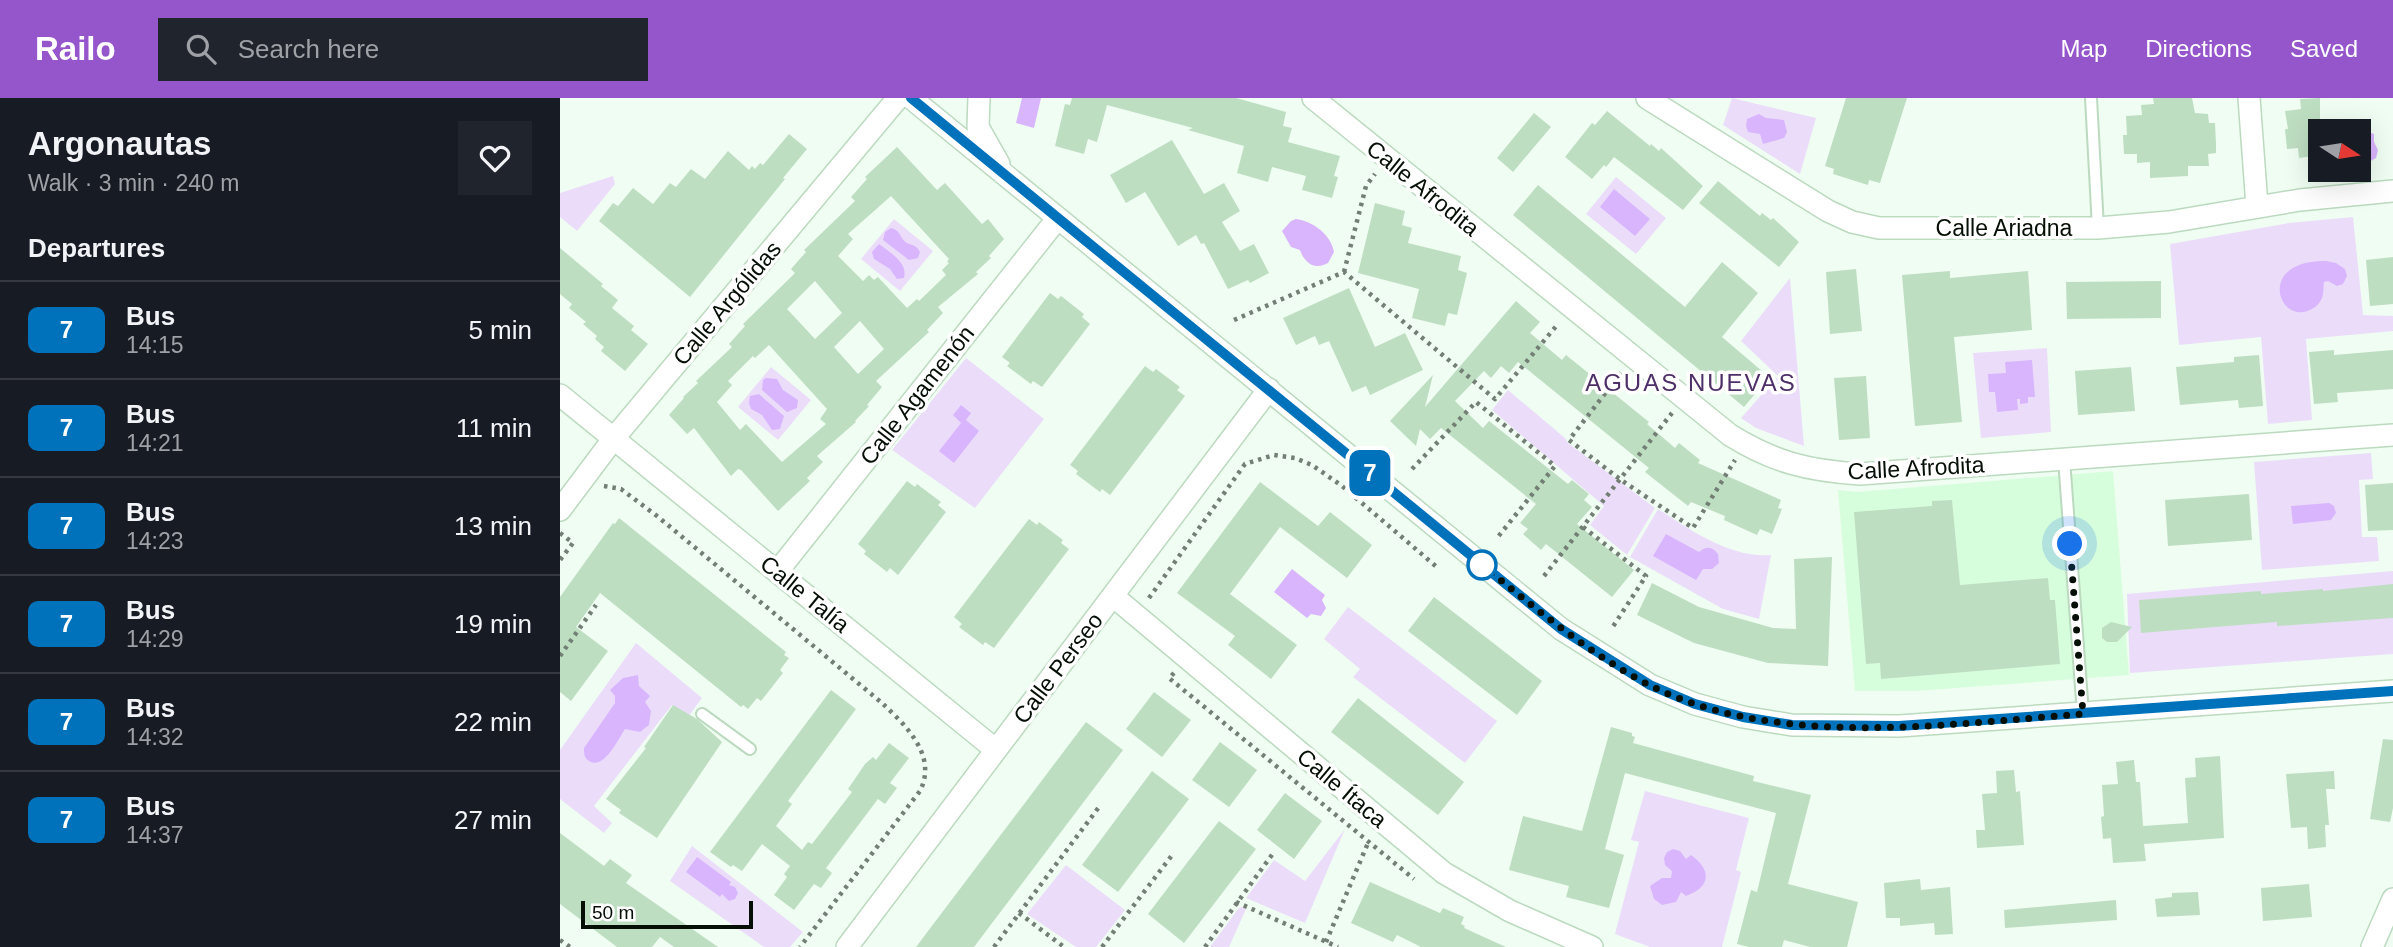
<!DOCTYPE html>
<html lang="en">
<head>
<meta charset="utf-8">
<style>
	:root { --surface:#171b24; --page:#20242c; --text:#f1f3f6; --muted:#9ea1a6; --line:#363941; --accent:#9656cb }
	body { margin:0; font-family:Helvetica,sans-serif; background:var(--page); color:var(--text); height:100vh; display:flex; flex-direction:column; font-size:26px; white-space:nowrap }
	* { box-sizing:border-box; margin:0 }
	p { font-size:23px; color:var(--muted) }
	.icon { flex:none; width:38px; height:38px; fill:none; stroke:currentColor; stroke-width:2; stroke-linecap:round; stroke-linejoin:round }
	.map { position:relative; flex:1; overflow:hidden }
	.details { display:flex; flex-direction:column; background:var(--surface); width:560px }
	.details>* { flex:none }
	.badge { padding:0 14px; border-radius:10px; font-size:24px; line-height:46px }
	.needle { width:46px; rotate:102deg }
	.fabs { position:absolute; left:1748px; top:21px; display:grid; gap:14px }
	.fabs a { display:grid; place-items:center; width:63px; height:63px; border-radius:0px; background:var(--surface); box-shadow:0 7px 28px #0002; font-size:35px }
	.scale { position:absolute; left:21px; bottom:18px; width:172px; box-sizing:border-box; padding-left:7px; border:4px solid #050f06; border-top:0; font-size:19px; line-height:24px; white-space:nowrap; color:#050f06; -webkit-text-stroke:5px #fff; paint-order:stroke }
	.you { position:absolute; width:35px; height:35px; margin:-18px; border:5px solid #fff; border-radius:50%; background:#1a73e8; box-shadow:0 0 0 10px #1a73e833 }
	.map>.badge { position:absolute; translate:-50% -50%; box-shadow:0 0 0 4px #fff }
	h2 { padding:0 28px; font-size:26px; line-height:63px }
	.round { display:grid; place-items:center; flex:none; width:74px; height:74px; border-radius:0px; background:var(--page) }
	.overview { display:flex; align-items:center; justify-content:space-between; height:119px; padding:0 28px }
	h1 { font-size:33px; font-weight:600; line-height:52px }
	ul { padding:0; list-style:none }
	li { display:flex; align-items:center; gap:21px; height:98px; padding:0 28px; border-top:2px solid var(--line) }
	li div { flex:1 }
	li b { display:block; font-size:26px }
	li em { font-style:normal }
	li .badge { min-width:77px; font-weight:700; text-align:center }
	header { display:flex; align-items:center; gap:42px; box-sizing:border-box; height:98px; padding:0 35px; background:var(--accent); color:#fff }
	header strong { font-size:33px }
	nav { display:flex; gap:38px; margin-inline-start:auto; font-size:24px }
	.search { width:490px; height:63px; background:var(--page); display:flex; align-items:center; gap:18px; box-sizing:border-box; padding:0 24px; border-radius:0px; color:var(--muted); font-size:26px }
	main { display:flex; flex:1; min-height:0 }
	.map>svg:first-child { display:block }
	.built { fill:#d7fedc }
	.green { fill:#ebddfa }
	.water { fill:#d9b5fd }
	.building { fill:#bedec2; fill-rule:evenodd }
	.lines { fill:none; stroke-linecap:round; stroke-linejoin:round }
	.lane-casing { stroke:#bbdabf; stroke-width:14 }
	.street-casing { stroke:#bbdabf; stroke-width:24 }
	.path { stroke:#737e74; stroke-width:4.5; stroke-dasharray:3.5 5; stroke-linecap:butt }
	.lane { stroke:#fff; stroke-width:10 }
	.street { stroke:#fff; stroke-width:21 }
	.line-casing { stroke:#fff; stroke-width:16 }
	.line { stroke:#0072bc; stroke-width:10 }
	.walk { stroke:#050f06; stroke-width:7; stroke-dasharray:0 12.6 }
	.stop-dot { fill:#fff; stroke:#0072bc; stroke-width:3.5 }
	.labels { text-anchor:middle; stroke-width:7; stroke-linejoin:round; paint-order:stroke }
	.street-label { font-size:23px; fill:#050f06; stroke:#fff }
	.neighbourhood-label { font-size:24px; letter-spacing:2px; fill:#4e2f68; stroke:#fff }
</style>
</head>
<body>
<header>
<strong>Railo</strong>
<div class="search"><svg class="icon" aria-label="search" viewBox="0 0 24 24"><circle cx="10" cy="10" r="6"/><path d="M15 15l6 6"/></svg>Search here</div>
<nav><a>Map</a><a>Directions</a><a>Saved</a></nav>
</header>
<main>
<section class="details">
<div class="overview"><div><h1>Argonautas</h1><p>Walk · 3 min · 240 m</p></div><a class="round"><svg class="icon" aria-label="heart" viewBox="0 0 24 24"><path d="M12 20l-8-8c-3-5 5-10 8-4 3-6 11-1 8 4z"/></svg></a></div>
<h2>Departures</h2>
<ul>
<li><span class="badge" style="background:#0072bc;color:#fff">7</span><div><b>Bus</b><p>14:15</p></div><em>5 min</em></li>
<li><span class="badge" style="background:#0072bc;color:#fff">7</span><div><b>Bus</b><p>14:21</p></div><em>11 min</em></li>
<li><span class="badge" style="background:#0072bc;color:#fff">7</span><div><b>Bus</b><p>14:23</p></div><em>13 min</em></li>
<li><span class="badge" style="background:#0072bc;color:#fff">7</span><div><b>Bus</b><p>14:29</p></div><em>19 min</em></li>
<li><span class="badge" style="background:#0072bc;color:#fff">7</span><div><b>Bus</b><p>14:32</p></div><em>22 min</em></li>
<li><span class="badge" style="background:#0072bc;color:#fff">7</span><div><b>Bus</b><p>14:37</p></div><em>27 min</em></li>
</ul>
</section>
<div class="map">
<svg width="1833" height="849" viewBox="0 0 1833 849">
	<rect width="100%" height="100%" fill="#f0fdf2"/>
	<path class="built" d="M1553,373L1569,577L1356,593H1295L1278,392L1297,394Z"/>
	<path class="green" d="M1172,0L1256,20L1240,76L1163,27Z
		M53,78L55,86L17,133L0,119V95Z
		M1056,79L1106,120L1076,156L1026,116Z
		M1793,119L1803,217L1833,218V233L1746,241L1752,322L1708,326L1701,239L1619,247L1610,146L1729,125Z
		M334,121L373,153L340,193L301,161Z
		M1230,180L1244,348L1196,330L1181,320L1218,278L1181,243Z
		M1487,250L1491,334L1421,340L1413,255Z
		M406,260L484,321L415,410L332,352Z
		M211,269L251,302L218,342L178,309Z
		M948,292L1005,340L1008,345L1095,410L1067,457L1030,427L1044,408L932,312Z
		M1811,355L1813,381L1799,382L1802,439H1817L1819,463L1702,472L1694,364Z
		M1098,411C1131,432 1169,460 1211,457L1199,521L1163,511L1070,459Z
		M1833,473V556L1570,575L1567,496Z
		M788,509L937,623L905,665L793,579L800,571L764,541Z
		M76,545L142,600L128,619L112,607L34,708L52,725L44,735L0,701V652Z
		M1085,693L1189,720L1176,772L1181,774L1162,849H1090L1055,836L1079,744L1071,742Z
		M785,731L745,825L686,800L714,762L745,783Z
		M132,748L243,834L230,849H204L110,783Z
		M506,767L565,812L536,849H516L467,816Z
		M682,809L686,811L669,849H650L679,810Z"/>
	<path class="water" d="M462,0H481L474,30L456,25Z
		M1199,16L1206,20L1224,22L1227,34L1224,40L1203,46L1200,36L1188,34L1186,28L1187,21Z
		M1803,32L1814,36V44L1818,52L1816,60L1807,65L1799,64V36Z
		M1054,91L1090,121L1075,138L1040,109Z
		M736,121C752,123 771,136 774,154L768,165C755,172 745,166 740,152L731,149L722,133L731,123Z
		M331,130C341,132 339,140 347,145C354,148 356,147 360,154L358,160L349,162L323,142L325,134Z
		M319,146C330,155 348,164 344,180L337,181L330,171L314,161L312,154Z
		M1766,163L1776,165L1785,171L1787,178L1783,186L1777,188L1768,183L1764,184C1763,189 1764,195 1762,200C1760,205 1755,210 1750,212C1718,227 1696,162 1766,163Z
		M1472,262L1475,299H1468V305L1460,306V301H1457L1458,312L1437,314L1435,294H1429L1428,276L1446,275L1445,264Z
		M206,280L217,281L223,292L238,302L237,310L227,314L202,292L203,282Z
		M199,296L224,318L220,331L212,332L202,317L191,311L189,305L190,298Z
		M401,307L411,315L406,322L419,333L394,365L379,353L401,325L393,317Z
		M1769,405L1774,408L1776,415L1771,422L1733,426L1731,408Z
		M1106,436L1139,454C1146,448 1152,448 1158,456L1159,465L1152,471H1143L1136,482L1093,458Z
		M732,471L765,497L762,502L766,510L761,518L751,516L747,520L714,494Z
		M78,577L79,588L90,598L85,604L91,613L89,627L80,634L65,631C59,640 45,670 31,664C24,661 24,656 24,650L55,605V598L50,592L63,580Z
		M1113,751L1120,753L1126,761L1131,757C1152,772 1151,789 1126,798L1121,794L1116,804L1102,807L1094,801L1090,788L1102,780H1111L1112,773L1105,767L1104,760L1107,754Z
		M137,759L171,784L169,787L175,789L178,795L175,801L169,803L162,796L160,799L126,774Z"/>
	<path class="building" d="M512,0H676L726,14L723,28L732,30L728,44L780,58L774,78L778,79L772,100L742,92L746,78L712,69L708,84L677,75L684,48L628,32L633,30L547,7L537,44L528,41L524,56L495,48L505,6L510,7Z
		M1286,0H1347L1320,85L1309,82L1308,87L1273,76L1274,71L1265,68Z
		M1593,0H1632L1635,15L1648,16L1649,25H1655L1656,46V55L1648,56L1649,68H1628V78L1590,80V64L1577,65V56H1564L1563,37H1567L1566,18L1582,17L1581,7L1594,6Z
		M1760,0V57L1739,60L1738,50L1727,51L1725,31H1728L1725,13L1741,11L1740,1Z
		M1047,13L1090,48L1091,46L1099,53L1101,50L1143,88L1123,112L1054,59L1046,69L1044,67L1032,81L1005,59L1032,25L1035,27Z
		M974,15L991,29L953,74L937,60Z
		M229,36L247,51L223,80L225,81L130,199L39,123L53,105L58,108L73,90L93,106L110,85L116,89L131,71L145,81L168,53L189,72L192,68L195,71L200,65L203,67Z
		M612,42L644,96L664,85L680,113L662,124L680,153L694,146L709,175L690,185L688,182L668,191L644,145L641,146L636,137L618,148L585,94L566,105L550,77Z
		M337,49L377,92L385,85L422,126L428,121L444,141L429,158L431,160L416,174L418,176L378,209L383,215L367,232L369,234L316,283L322,289L307,307L309,308L295,323L296,324L257,358L263,364L247,380L250,383L218,413L181,372L178,371L171,378L134,330L127,336L109,317L124,300L123,299L138,285L136,283L172,249L169,246L185,228L183,226L233,177L235,175L231,171L246,154L244,152L295,103L291,99L307,81L305,79ZM331,98L389,161L387,164L389,165L382,172L386,177L359,203L357,201L347,210L318,179L314,182L309,177L303,183L278,158L293,141L288,136ZM255,183L282,215L255,241L227,211ZM300,223L324,251L298,276L274,249ZM209,247L267,311L260,321L266,326L222,364L186,326L180,332L157,304L172,287L168,283L193,258L195,260Z
		M1158,83L1200,118L1202,115L1211,122L1213,120L1239,144L1219,169L1139,105Z
		M978,87L1125,209L1162,164L1198,195L1162,239L1209,279L1184,309L953,117Z
		M815,105L845,113L842,127L852,130L848,145L901,158L898,172L907,175L897,217L888,215L885,228L852,220L859,191L798,175Z
		M0,150L43,186L41,188L58,202L52,210L74,228L71,232L88,246L65,273L41,253L44,249L35,241L37,238L23,226L26,224L9,210L12,206L0,196Z
		M1833,159V206L1810,208L1806,162Z
		M1296,171L1302,233L1270,236L1266,174Z
		M1390,173V180L1468,173L1472,232L1394,239L1402,324L1355,328L1342,177Z
		M1601,183V220L1507,221L1506,184Z
		M789,190L815,249L845,235L863,272L810,297L806,288L792,294L769,243L759,247L755,238L736,247L723,220Z
		M490,195L498,201L501,198L524,216L522,219L530,226L482,289L473,283L471,286L447,268L450,265L442,259Z
		M956,203L980,224L970,235L1002,262L1006,257L1089,324L1087,326L1115,350L1119,345L1140,362L1138,365L1221,402L1218,410L1222,411L1212,436L1200,431L1197,437L1164,422L1165,418L1131,404L1128,408L1085,374L1089,370L958,264L949,275L941,268L931,280L924,273L895,303L923,330L929,323L1008,386L1012,382L1029,396L1024,402L1032,409L1017,426L1074,472L1052,499L986,446L981,452L963,436L968,431L960,425L976,406L881,330L870,341L860,331L856,348L830,323L873,277L865,309Z
		M1774,252V257L1833,252V291L1777,295L1778,304L1754,306L1749,254Z
		M1699,257L1703,308L1679,310L1678,302L1620,307L1616,269L1674,264V259Z
		M585,268L593,274L596,271L620,289L617,292L625,298L550,397L542,391L540,394L516,376L518,373L510,367Z
		M1571,269L1575,313L1518,317L1515,273Z
		M1306,278L1310,340L1279,342L1274,280Z
		M347,383L355,389L357,386L381,404L378,407L386,414L338,477L330,470L327,474L304,456L306,453L298,446Z
		M700,384L758,428L770,414L812,447L787,480L720,429L670,496L737,547L711,581L668,547L675,538L617,495Z
		M1833,385V432L1808,433L1805,387Z
		M1689,396L1692,442L1608,448L1605,402Z
		M1392,402L1400,487L1488,480L1490,502H1495L1500,566L1321,581L1320,565L1306,566L1294,414L1372,408V403Z
		M59,420L226,554L224,557L229,560L220,572L223,575L201,603L197,600L188,611L183,607L181,609L40,495L16,529L48,553L11,603L0,594V499L53,425L55,426Z
		M469,421L477,427L479,424L503,442L501,445L509,451L434,550L425,544L423,547L399,529L402,526L394,519Z
		M1272,459L1268,568L1208,565L1134,545L1077,517L1092,485L1139,509L1213,530L1236,531L1234,461Z
		M1833,486V520L1717,528V524L1581,535L1579,502L1701,493V496L1763,491V493Z
		M874,499L982,583L957,617L848,533Z
		M1551,524L1572,529L1557,544H1547L1542,540V530Z
		M271,592L296,611L228,703L232,706L216,728L242,752L248,744L252,746L292,694L288,691L305,666L313,659L316,662L329,645L349,660L330,685L337,690L325,706L318,701L266,770L272,775L261,790L254,786L234,812L214,797L227,779L224,776L230,768L202,746L182,773L173,767L171,769L150,754Z
		M594,594L631,622L602,659L566,631Z
		M798,600L904,684L878,717L771,634Z
		M113,607L137,621L162,644L97,740L59,715L61,712L46,701L86,650L84,649Z
		M526,624L563,652L414,849H356Z
		M1051,629L1072,635V638L1075,639L1073,645L1194,678L1193,683L1251,697L1228,786L1298,804L1287,849H1250L1224,842L1222,849H1189L1177,846L1191,792L1197,794L1216,715L1065,675L1045,751L1064,757L1049,810L1006,799L1009,788L949,772L963,718L1022,733Z
		M1823,641L1833,642V710L1830,724L1810,721Z
		M660,644L697,672L669,709L632,682Z
		M1660,658L1664,740L1584,746L1586,763L1553,765L1551,740L1543,741L1541,719L1544,718L1542,687L1558,686L1556,664L1574,662L1576,684H1580L1583,728L1628,725L1625,680L1636,679L1635,660Z
		M1454,672L1456,694L1460,693L1464,747L1417,750L1416,732H1425L1422,696L1437,695L1436,673Z
		M592,673L629,701L558,794L522,767Z
		M1774,673L1775,691H1766L1769,727H1765L1766,749L1748,751L1747,729L1731,730L1726,676Z
		M725,695L762,723L734,761L697,732Z
		M659,723L696,751L624,845L588,816Z
		M0,735L44,768L50,761L72,777L66,785L158,849H114L100,839L92,849H57L0,806Z
		M1360,781L1361,792L1390,789L1393,836L1375,837L1374,825L1340,828V820H1326L1324,785Z
		M810,784L880,815L883,810L904,819L901,826L905,828L904,830L946,849H861L837,837L833,844L791,825Z
		M1749,786L1752,819L1703,823L1701,790Z
		M1638,794L1640,817L1597,819L1595,801L1612,799V795Z
		M1556,802L1557,822L1445,830L1444,812Z"/>
	<g class="lines">
		<defs>
			<path id="lane" d="M1531,0L1538,130
				M1504,361L1523,616
				M142,616L190,651"/>
			<path id="street" d="M351,0L1001,531L1090,587L1135,606L1183,619L1232,627L1339,628L1833,593
				M419,0L418,29L439,66
				M753,0L1170,337C1213,364 1249,373 1300,376L1833,337
				M1087,0L1268,113L1292,124L1319,130H1538L1609,124L1740,102L1833,93
				M1689,0L1697,108
				M0,297L436,652
				M0,412L54,340L338,0
				M217,474L497,121
				M553,498L884,775L950,813L1032,849
				M287,849L709,291
				M1812,849L1833,801"/>
		</defs>
		<use href="#lane" class="lane-casing"/>
		<use href="#street" class="street-casing"/>
		<path class="path" d="M784,174L806,88L815,76
			M674,222L784,174L935,301L998,226
			M1061,275L1009,342L1061,382L1133,430L1175,362
			M852,371L916,304L995,368L937,440
			M44,388L61,391L97,418L322,605C345,627 378,657 360,693L240,849
			M1023,429L1086,478L1052,530
			M0,435L13,445L0,462
			M984,478L1112,315
			M589,500L685,366L714,357L735,360L752,367L782,388L878,470
			M0,558L36,507
			M614,575L609,580L854,781
			M676,804L778,849
			M459,815L504,849
			M0,842L10,849
			M766,844L808,745
			M434,849L539,709
			M542,849L613,756
			M645,849L714,754"/>
		<use href="#lane" class="lane"/>
		<use href="#street" class="street"/>
	</g>
	<g class="lines">
		<defs>
			<path id="line" d="M351,0L1001,531L1090,587L1135,606L1183,619L1232,627L1339,628L1833,593"/>
		</defs>
		<use href="#line" class="line-casing"/>
		<use href="#line" class="line"/>
		<path class="walk" d="M922,467C974,509 1028,555 1089,587C1217,652 1385,626 1523,616L1510,446"/>
	</g>
	<circle class="stop-dot" cx="922" cy="467" r="14"/>
	<g class="labels">
		<g class="street-label">
			<text transform="translate(863 90) rotate(39)" y="8">Calle Afrodita</text>
			<text x="1444" y="138">Calle Ariadna</text>
			<text transform="translate(167 205) rotate(-50)" y="8">Calle Argólidas</text>
			<text transform="translate(357 297) rotate(-52)" y="8">Calle Agamenón</text>
			<text transform="translate(1356 370) rotate(-3)" y="8">Calle Afrodita</text>
			<text transform="translate(245 496) rotate(39)" y="8">Calle Talía</text>
			<text transform="translate(498 570) rotate(-53)" y="8">Calle Perseo</text>
			<text transform="translate(782 690) rotate(40)" y="8">Calle Ítaca</text>
		</g>
		<g class="neighbourhood-label">
			<text x="1131" y="293">AGUAS NUEVAS</text>
		</g>
	</g>
</svg>
<div class="fabs">
<a><svg class="needle" viewBox="-14 -14 28 28"><path d="M0-13l5 13h-10z" fill="#e53935"/><path d="M0 13l5-13h-10z" fill="#9ea1a6"/></svg></a>
</div>
<div class="scale">50 m</div>
<div class="you" style="left:1510px;top:446px"></div>
<b class="badge" style="left:810px;top:375px;background:#0072bc;color:#fff">7</b>
</div>
</main>
</body>
</html>
